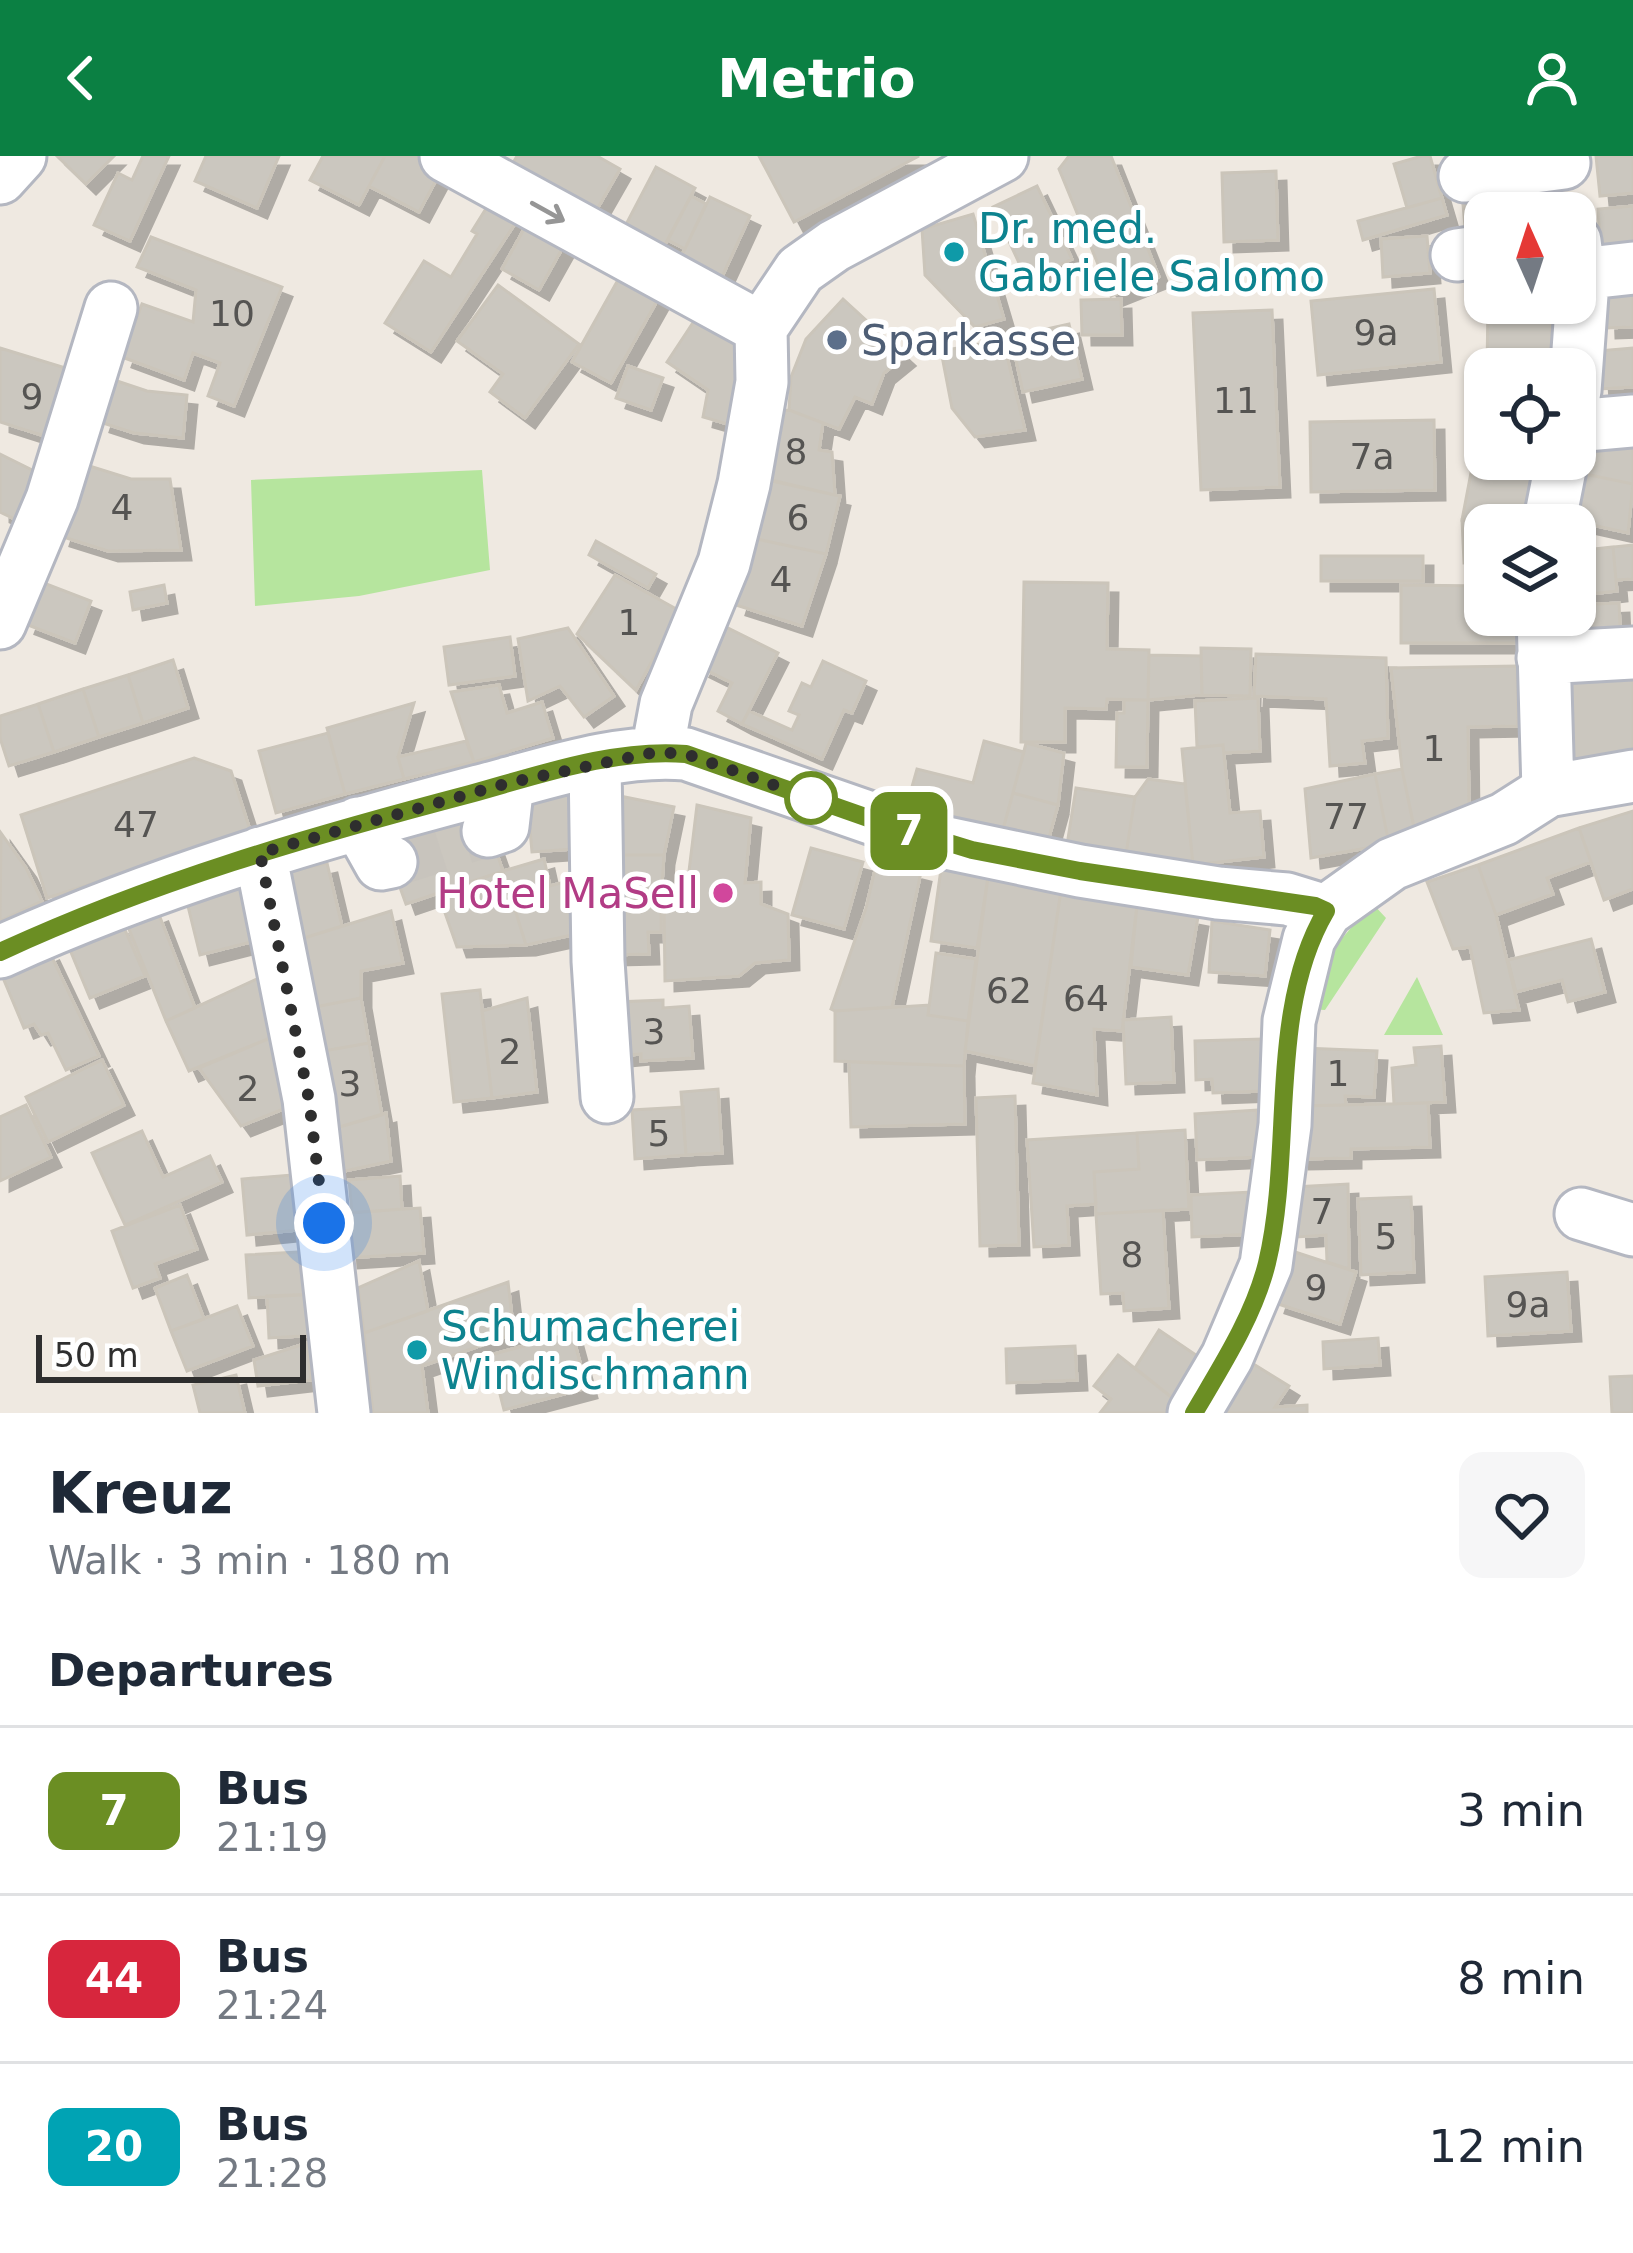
<!DOCTYPE html>
<html lang="en">
<head>
<meta charset="utf-8">
<style>
	:root { --surface:#fff; --page:#f6f6f7; --text:#1f2937; --muted:#747a83; --line:#e0e1e3; --accent:#0b8043 }
	body { margin:0; font-family:"DejaVu Sans",sans-serif; background:var(--page); color:var(--text); height:100vh; display:flex; flex-direction:column; font-size:45px; white-space:nowrap }
	* { box-sizing:border-box; margin:0 }
	p { font-size:39px; color:var(--muted) }
	.icon { flex:none; width:66px; height:66px; fill:none; stroke:currentColor; stroke-width:2; stroke-linecap:round; stroke-linejoin:round }
	.map { position:relative; height:1257px; overflow:hidden }
	.sheet { display:flex; flex-direction:column; background:var(--surface); flex:1 }
	.sheet>* { flex:none }
	.badge { padding:0 24px; border-radius:18px; font-size:42px; line-height:78px }
	.needle { width:78px; rotate:357deg }
	.controls { position:absolute; left:1464px; top:36px; display:grid; gap:24px }
	.controls a { display:grid; place-items:center; width:132px; height:132px; border-radius:24px; background:var(--surface); box-shadow:0 3px 9px #0004; font-size:60px }
	.scale { position:absolute; left:36px; bottom:30px; width:270px; box-sizing:border-box; padding-left:12px; border:6px solid #2e2e2e; border-top:0; font-size:33px; line-height:42px; white-space:nowrap; color:#2e2e2e; -webkit-text-stroke:9px #fff; paint-order:stroke }
	.you { position:absolute; width:60px; height:60px; margin:-30px; border:9px solid #fff; border-radius:50%; background:#1a73e8; box-shadow:0 0 0 18px #1a73e833 }
	.map>.badge { position:absolute; translate:-50% -50%; box-shadow:0 0 0 6px #fff }
	h2 { padding:0 48px; font-size:45px; line-height:108px }
	.round { display:grid; place-items:center; flex:none; width:126px; height:126px; border-radius:24px; background:var(--page) }
	.headline { display:flex; align-items:center; justify-content:space-between; height:204px; padding:0 48px }
	h1 { font-size:57px; font-weight:700; line-height:90px }
	ul { padding:0; list-style:none }
	li { display:flex; align-items:center; gap:36px; height:168px; padding:0 48px; border-top:3px solid var(--line) }
	li div { flex:1 }
	li b { display:block; font-size:45px }
	li em { font-style:normal }
	li .badge { min-width:132px; font-weight:700; text-align:center }
	header { display:flex; justify-content:space-between; align-items:center; height:156px; padding:0 48px; background:var(--accent); color:#fff; font-size:54px; font-weight:700 }
	.map>svg:first-child { display:block }
	.green { fill:#b6e59e }
	.building { fill:#cbc7bf; stroke:#cbc5ba; stroke-width:3; filter:url(#shadow) }
	.lines { fill:none; stroke-linecap:round; stroke-linejoin:round }
	.minor-tunnel { stroke:#c8c4bd; stroke-width:51; stroke-dasharray:51 26; stroke-linecap:butt }
	.minor-casing { stroke:#b4b7c1; stroke-width:57 }
	.minor { stroke:#fff; stroke-width:51 }
	.oneway { stroke:#969696 }
	.line-casing { stroke:#fff; stroke-width:27 }
	.line { stroke:#6b8e23; stroke-width:18 }
	.walk { stroke:#2e2e2e; stroke-width:12; stroke-dasharray:0 21.6 }
	.culture-dot { fill:#0f9aa8; stroke:#fff; stroke-width:4.5 }
	.service-dot { fill:#5c6f8a; stroke:#fff; stroke-width:4.5 }
	.stop-dot { fill:#fff; stroke:#6b8e23; stroke-width:6 }
	.hotel-dot { fill:#d1479c; stroke:#fff; stroke-width:4.5 }
	.labels { text-anchor:middle; stroke-width:10; stroke-linejoin:round; paint-order:stroke }
	.number-label { font-size:36px; fill:#555452 }
	.culture-label { font-size:42px; fill:#0d838f; stroke:#fff; text-anchor:start }
	.service-label { font-size:42px; fill:#4e5e75; stroke:#fff; text-anchor:start }
	.hotel-label { font-size:42px; fill:#b23c85; stroke:#fff; text-anchor:end }
</style>
</head>
<body>
<header><svg class="icon" aria-label="back" viewBox="0 0 24 24"><path d="M15 5l-7 7 7 7"/></svg>Metrio<svg class="icon" aria-label="person" viewBox="0 0 24 24"><circle cx="12" cy="8" r="4"/><path d="M4 21q1-7 8-7t8 7"/></svg></header>
<div class="map">
<svg width="1633" height="1257" viewBox="0 0 1633 1257">
	<defs>
		<filter id="shadow"><feDropShadow dx="10" dy="10" stdDeviation="0" flood-color="#0004"/></filter>
	</defs>
	<rect width="100%" height="100%" fill="#efe9e1"/>
	<path class="green" d="M482,314L490,414L359,440L255,450L251,324Z
		M1372,747L1386,762L1325,854L1307,853L1328,799Z
		M1417,821L1443,879H1384Z"/>
	<path class="building" d="M57,0H114L86,28Z
		M143,0H169L130,85L94,69L118,17L132,24Z
		M206,0H279L257,52L195,25Z
		M323,0H385L359,49L310,24Z
		M385,0H423L443,11L419,56L369,30Z
		M517,0H597L620,13L592,62L509,14Z
		M759,0H919L794,66Z
		M1069,0H1111L1159,121L1111,140L1059,13Z
		M1422,0H1430L1442,42L1407,52L1394,8Z
		M1596,0H1633V37L1600,40Z
		M656,11L695,32L661,96L622,76Z
		M1276,15L1278,84L1224,86L1222,17Z
		M1547,21L1551,57H1519L1515,24Z
		M1037,30L1072,103L1027,124L993,51Z
		M1516,31L1519,57H1485V80L1466,82L1462,37Z
		M691,40L706,48L685,93L668,84Z
		M710,41L750,60L721,123L680,103Z
		M1442,42L1447,59L1363,84L1358,65Z
		M492,43L520,60L431,196L385,167L424,105L451,121L477,78L472,75Z
		M1633,50V100L1601,102L1598,53Z
		M973,58L1004,163L975,171L925,119L922,73Z
		M529,64L567,84L539,134L502,113Z
		M1427,80L1430,117L1383,121L1381,83Z
		M151,81L282,131L234,250L208,240L220,207L193,197L184,224L122,201L142,148L193,166L196,134L137,111Z
		M623,115L662,136L611,227L572,206Z
		M1633,120V171L1606,172L1604,121Z
		M498,129L579,188L525,262L490,236L503,218L457,185Z
		M1434,133L1441,206L1318,219L1311,145Z
		M843,143L905,200L884,217L872,248L855,241L839,273L789,254L791,221L806,183Z
		M1121,143L1122,179H1082L1081,144Z
		M1488,147H1551L1552,213H1487Z
		M1272,154L1280,331L1201,334L1193,157Z
		M696,162L737,190L745,237L734,270L703,261L708,234L667,206Z
		M1069,168L1082,223L1023,236L1011,181Z
		M1003,184L1025,274L975,281L952,252L941,195Z
		M0,192L72,214L51,282L0,266Z
		M1633,192V231L1600,233L1597,195Z
		M628,210L663,222L651,254L616,242Z
		M114,224L147,235L187,239L183,282L134,277L100,266Z
		M1485,243V303H1539L1524,362L1462,364Z
		M789,254L823,267L819,294L832,296L835,339L763,323L773,255Z
		M1434,264L1435,334L1311,336L1310,266Z
		M1588,281L1633,290V328L1580,317Z
		M0,298L46,321L23,367L0,356Z
		M83,308L131,323H170L181,394L108,395L60,380Z
		M1580,317L1633,328L1628,377L1570,364Z
		M771,324L840,340L826,398L757,383Z
		M1524,362V369H1485V406L1464,407L1462,364Z
		M757,383L826,398L802,470L736,449Z
		M596,385L656,418L648,432L589,399Z
		M1633,389V423L1616,424L1613,391Z
		M1613,391L1617,435L1575,440V395Z
		M1321,400H1423V425H1321Z
		M615,419L680,455L636,534L577,478Z
		M41,426L91,445L75,487L25,468Z
		M1024,426L1108,427L1107,493L1149,494L1148,544L1107,543L1106,553L1065,552V586H1021Z
		M164,429L167,447L133,454L130,436Z
		M1401,429L1485,430V459H1517V487H1401Z
		M1619,447L1621,491L1560,494L1558,459H1575V449Z
		M722,469L778,497L742,568L718,555L732,527L700,511Z
		M568,472L614,540L584,561L560,530L528,545L518,483Z
		M510,481L515,520L449,529L444,491Z
		M1201,492L1251,493L1250,540L1202,539Z
		M1256,498L1386,502L1388,582L1362,585L1365,607L1330,610L1326,543L1254,540Z
		M1149,499L1201,500L1202,539L1148,544Z
		M173,504L188,552L143,567L128,519Z
		M823,505L866,525L852,557L844,554L822,603L742,568L749,555L792,574L799,559L789,555L802,527L811,531Z
		M1633,505V596L1570,605L1563,511Z
		M1517,510L1518,570L1468,571L1469,650L1414,671L1402,613L1391,512Z
		M128,519L143,567L99,581L83,533Z
		M499,529L507,557L542,546L553,582L474,606L451,536Z
		M83,533L99,581L54,596L38,548Z
		M1258,542L1260,595L1224,597L1223,589L1197,591L1195,545Z
		M1124,544H1148L1147,611H1116L1117,557H1124Z
		M414,547L398,601L404,623L345,638L327,572Z
		M38,548L54,596L9,610L0,582V560Z
		M328,577L345,638L276,657L259,595Z
		M466,585L474,606L404,623L398,601Z
		M984,585L1024,596L1002,677L906,652L917,613L973,627Z
		M1026,587L1064,597L1058,649L1013,637Z
		M1223,589L1230,657L1260,655L1264,701L1193,709L1182,593Z
		M194,602L231,615L251,677L47,742L21,659Z
		M1402,613L1415,677L1389,688L1375,618Z
		M1375,618L1389,688L1311,702L1305,633Z
		M1148,623L1185,628L1193,709L1126,698L1135,641Z
		M1076,632L1135,641L1126,698L1067,689Z
		M583,636L588,692L532,696L527,641Z
		M1013,637L1058,649L1047,689L1002,677Z
		M620,640L674,651L664,699H609Z
		M697,649L751,662L745,727L761,726V748L788,758L789,804L755,807L739,820L665,825L664,748H685Z
		M481,653L503,715L406,748L384,687Z
		M1633,655V733L1604,744L1579,672Z
		M1579,672L1591,706L1547,722L1553,738L1496,759L1478,709Z
		M1,677L26,712L42,745L0,765Z
		M811,692L863,706L844,773L792,759Z
		M609,699H664L661,745H609Z
		M544,703L550,730L583,721L586,776L526,789L503,715Z
		M877,705L921,716L892,851L835,855L831,853L866,752Z
		M327,707L342,770L298,784L283,717Z
		M1478,709L1496,759L1519,854L1484,857L1470,791L1453,793L1427,726Z
		M941,713L988,721L977,792L931,785Z
		M503,715L526,789L457,791L438,737Z
		M988,721L1061,734L1035,910L965,895Z
		M241,729L255,785L200,799L186,742Z
		M1061,734L1137,749L1122,875L1094,873L1097,939L1033,927Z
		M609,745H661V776H648L649,798L609,799Z
		M1137,749L1198,761L1188,819L1131,811Z
		M391,755L403,807L361,815V842L310,852L298,784Z
		M158,756L195,852L166,865L127,768Z
		M1212,765L1270,774L1265,820L1209,816Z
		M122,767L145,820L90,842L68,789Z
		M1591,783L1605,836L1568,846L1562,824L1516,836L1508,804Z
		M49,795L99,900L66,914L48,877L41,879L34,868L24,872L1,817Z
		M936,797L976,803L968,865L928,859Z
		M259,822L275,880L189,915L166,865Z
		M480,834L492,942L454,946L442,838Z
		M361,842L369,887L318,896L310,852Z
		M527,842L537,936L492,942L482,855Z
		M663,844V852L689,850L693,902L641,905V898L619,900L616,846Z
		M929,849L928,859L968,865L964,910L835,905V855Z
		M1171,861L1174,926L1126,928L1123,864Z
		M275,880L286,952L241,970L199,912Z
		M1262,883L1264,935L1213,937L1212,923L1196,924L1195,885Z
		M369,887L382,959L332,973L318,896Z
		M1441,890L1445,946L1394,948L1392,912L1416,909L1414,892Z
		M1302,892L1377,895L1374,941L1345,940L1346,949L1298,950Z
		M102,904L124,949L48,986L26,941Z
		M849,906L964,910L965,968L851,971Z
		M718,933L722,997L686,999L681,936Z
		M1015,940L1019,1089L980,1090L976,942Z
		M1428,947L1430,991L1351,993V1002L1299,1003L1298,950Z
		M26,949L51,1001L0,1025V961Z
		M683,951L686,999L635,1003L632,954Z
		M1257,954L1259,1001L1197,1004L1195,958Z
		M386,957L391,1005L336,1017L332,973Z
		M1185,974L1189,1053L1096,1058L1094,1016L1139,1013L1137,977Z
		M142,975L163,1021L210,1000L222,1026L125,1069L92,997Z
		M1137,977L1139,1013L1094,1016L1096,1048L1067,1050L1069,1089L1034,1091L1027,984Z
		M304,1018L309,1073L247,1079L242,1023Z
		M400,1020L402,1053L352,1057L349,1024Z
		M1348,1028L1349,1113L1327,1106L1326,1079L1297,1081L1294,1031Z
		M1252,1036L1254,1078L1192,1081L1191,1039Z
		M1411,1041L1414,1116L1361,1119L1358,1043Z
		M180,1049L197,1093L155,1108L160,1122L133,1132L112,1075Z
		M420,1052L424,1097L348,1102L345,1057Z
		M1163,1054L1169,1152L1124,1155L1123,1137L1101,1138L1096,1058Z
		M315,1095L317,1138L249,1142L246,1099Z
		M1292,1095L1356,1116L1340,1168L1275,1147Z
		M419,1105L428,1155L364,1177L358,1132Z
		M1567,1116L1571,1175L1488,1180L1485,1121Z
		M187,1119L204,1163L171,1175L155,1132Z
		M508,1126L514,1178L422,1210L428,1257H373L364,1177Z
		M317,1138L319,1179L269,1182L267,1140Z
		M237,1150L253,1190L187,1215L171,1175Z
		M1159,1174L1206,1206L1180,1248L1135,1212Z
		M572,1177L587,1232L504,1254L490,1199Z
		M1378,1182L1380,1209L1324,1213L1323,1186Z
		M307,1187L311,1224L258,1230L254,1204Z
		M1075,1190L1077,1224L1007,1227L1006,1193Z
		M1118,1199L1180,1248L1173,1257H1100L1111,1243L1094,1230Z
		M1247,1204L1289,1230L1275,1251L1307,1249V1257H1225L1217,1253Z
		M236,1219L245,1257H200L193,1229Z
		M1633,1220V1257H1612L1610,1221Z"/>
	<g class="lines">
		<path class="minor-tunnel" d="M391,706L488,675"/>
		<defs>
			<path id="minor" d="M446,0L761,172
				M1465,20L1564,7
				M0,22L20,0
				M1575,85L1582,139L1575,235
				M1457,99L1485,95
				M1580,118L1633,112
				M1575,270L1633,265
				M1549,369L1562,303
				M1543,459L1548,635
				M0,467L52,343L111,152
				M1543,502L1633,497
				M657,596L666,548L724,407L744,328L762,226L761,172L800,114L834,90L1002,0
				M595,606L598,805L607,941
				M358,667L381,708L391,706
				M488,675L503,670L508,627
				M260,697L309,943L344,1257
				M0,796C154,726 316,678 479,635C545,618 617,592 686,598L937,685L1080,715L1218,737L1287,743L1326,755
				M1581,1058L1633,1074
				M1194,1257L1227,1201L1266,1109L1285,969L1289,865L1309,783L1326,755L1392,708L1504,663L1548,635L1633,620"/>
		</defs>
		<use href="#minor" class="minor-casing"/>
		<use href="#minor" class="minor"/>
	</g>
	<defs><path id="oneway-shaft" d="M-6 0H5M1.5-3L5.5 0L1.5 3" fill="none" stroke-width="1.6" stroke-linecap="round" stroke-linejoin="round" transform="scale(3)"/></defs>
	<use class="oneway" href="#oneway-shaft" transform="translate(548 56) rotate(29)"/>
	<g class="lines">
		<defs>
			<path id="line" d="M0,796C151,726 310,680 470,638C539,619 615,592 686,598L871,663L972,694L1080,715L1315,750L1326,755C1267,855 1294,995 1267,1107C1254,1160 1221,1211 1194,1257"/>
		</defs>
		<use href="#line" class="line-casing"/>
		<use href="#line" class="line"/>
		<path class="walk" d="M324,1067L309,944L260,697L508,627L656,596L686,598L811,642"/>
	</g>
	<g class="culture-dot">
		<circle cx="954" cy="96" r="12"/>
		<circle cx="417" cy="1194" r="12"/>
	</g>
	<circle class="service-dot" cx="837" cy="184" r="12"/>
	<circle class="stop-dot" cx="811" cy="642" r="24"/>
	<circle class="hotel-dot" cx="723" cy="737" r="12"/>
	<g class="labels">
		<g class="number-label">
			<text x="232" y="170">10</text>
			<text x="1376" y="189">9a</text>
			<text x="32" y="253">9</text>
			<text x="1236" y="257">11</text>
			<text x="796" y="308">8</text>
			<text x="1372" y="313">7a</text>
			<text x="122" y="364">4</text>
			<text x="798" y="374">6</text>
			<text x="781" y="436">4</text>
			<text x="629" y="479">1</text>
			<text x="1434" y="605">1</text>
			<text x="1346" y="673">77</text>
			<text x="136" y="681">47</text>
			<text x="1009" y="847">62</text>
			<text x="1086" y="855">64</text>
			<text x="654" y="888">3</text>
			<text x="510" y="908">2</text>
			<text x="1338" y="930">1</text>
			<text x="350" y="940">3</text>
			<text x="248" y="945">2</text>
			<text x="659" y="990">5</text>
			<text x="1322" y="1068">7</text>
			<text x="1386" y="1093">5</text>
			<text x="1132" y="1111">8</text>
			<text x="1316" y="1144">9</text>
			<text x="1528" y="1161">9a</text>
		</g>
		<g class="culture-label">
			<text x="978" y="87">Dr. med.<tspan x="978" dy="48">Gabriele Salomo</tspan></text>
			<text x="441" y="1185">Schumacherei<tspan x="441" dy="48">Windischmann</tspan></text>
		</g>
		<g class="service-label">
			<text x="861" y="199">Sparkasse</text>
		</g>
		<g class="hotel-label">
			<text x="699" y="752">Hotel MaSell</text>
		</g>
	</g>
</svg>
<div class="controls">
<a><svg class="needle" viewBox="-14 -14 28 28"><path d="M0-13l5 13h-10z" fill="#e53935"/><path d="M0 13l5-13h-10z" fill="#747a83"/></svg></a>
<a><svg class="icon" aria-label="locate" viewBox="0 0 24 24"><circle cx="12" cy="12" r="6"/><path d="M12 2v4M12 18v4M2 12h4M18 12h4"/></svg></a>
<a><svg class="icon" aria-label="layers" viewBox="0 0 24 24"><path d="M12 4l9 5-9 5-9-5zM3 14l9 5 9-5"/></svg></a>
</div>
<div class="scale">50 m</div>
<div class="you" style="left:324px;top:1067px"></div>
<b class="badge" style="left:909px;top:675px;background:#6b8e23;color:#fff">7</b>
</div>
<section class="sheet">
<div class="headline"><div><h1>Kreuz</h1><p>Walk · 3 min · 180 m</p></div><a class="round"><svg class="icon" aria-label="heart" viewBox="0 0 24 24"><path d="M12 20l-8-8c-3-5 5-10 8-4 3-6 11-1 8 4z"/></svg></a></div>
<h2>Departures</h2>
<ul>
<li><span class="badge" style="background:#6b8e23;color:#fff">7</span><div><b>Bus</b><p>21:19</p></div><em>3 min</em></li>
<li><span class="badge" style="background:#d7263d;color:#fff">44</span><div><b>Bus</b><p>21:24</p></div><em>8 min</em></li>
<li><span class="badge" style="background:#00a3b4;color:#fff">20</span><div><b>Bus</b><p>21:28</p></div><em>12 min</em></li>
</ul>
</section>
</body>
</html>
